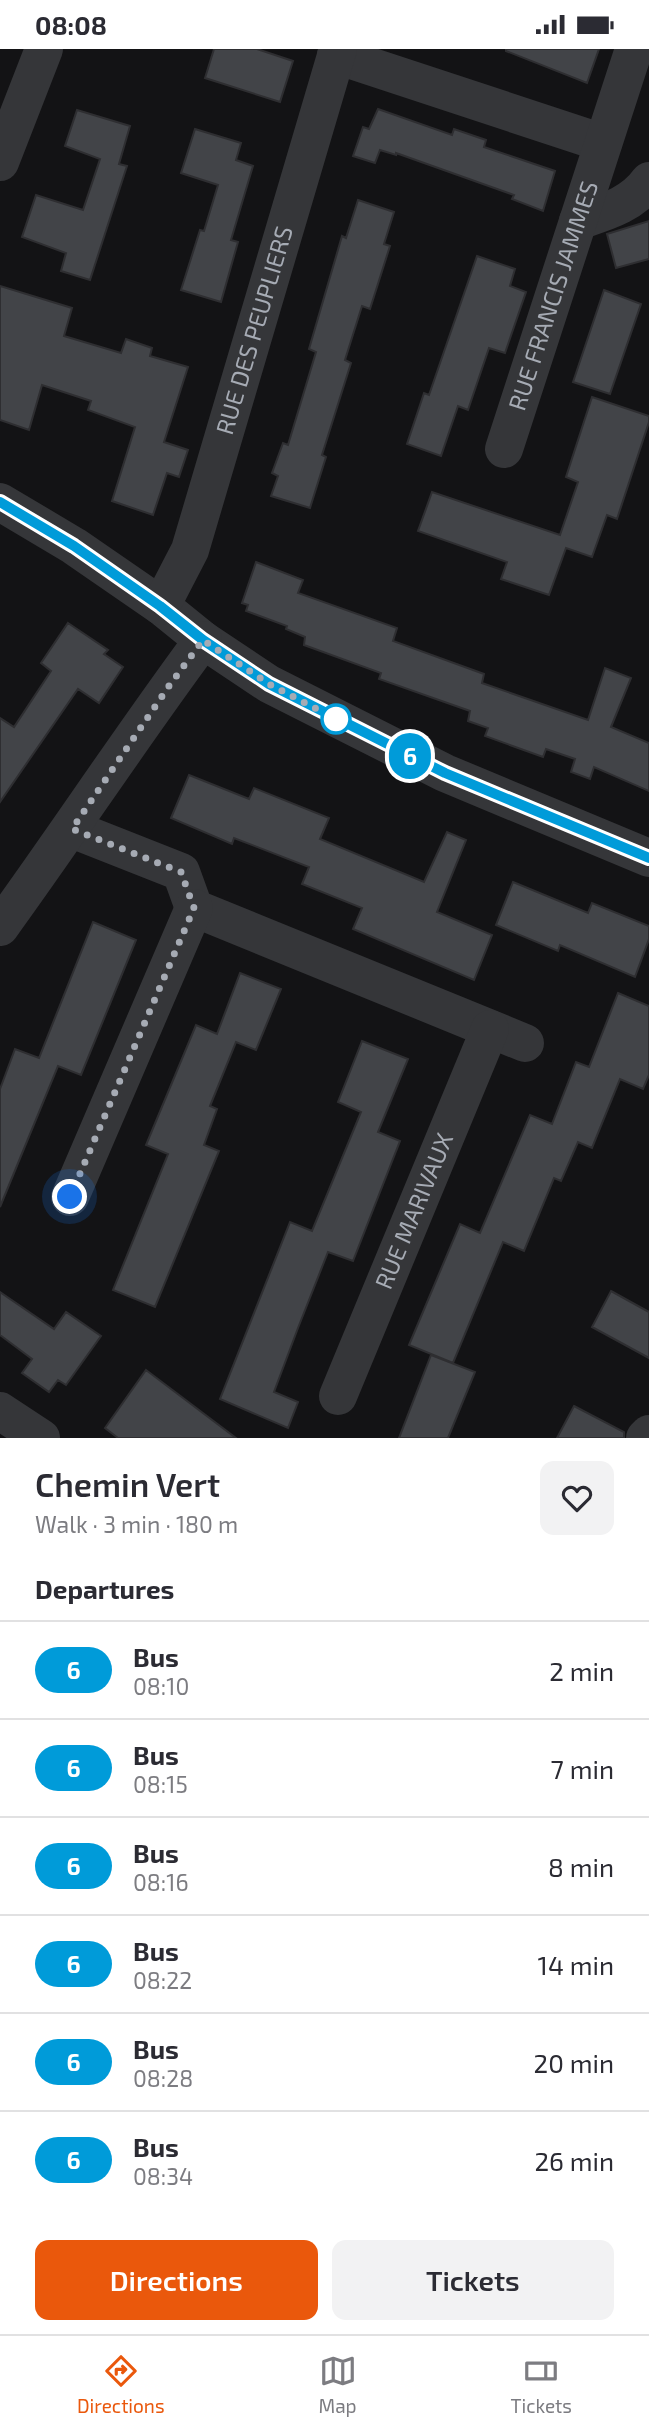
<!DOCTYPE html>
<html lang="en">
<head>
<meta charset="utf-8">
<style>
	:root { --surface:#fff; --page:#f2f2f3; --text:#2b2b33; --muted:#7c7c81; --line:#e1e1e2; --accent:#ea580c }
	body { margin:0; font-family:"Exo 2",sans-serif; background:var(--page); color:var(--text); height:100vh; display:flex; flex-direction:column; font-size:26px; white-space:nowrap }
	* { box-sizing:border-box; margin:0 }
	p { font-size:23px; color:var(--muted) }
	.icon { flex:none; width:38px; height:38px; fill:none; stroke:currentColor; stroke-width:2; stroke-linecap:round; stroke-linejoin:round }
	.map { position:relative; height:1389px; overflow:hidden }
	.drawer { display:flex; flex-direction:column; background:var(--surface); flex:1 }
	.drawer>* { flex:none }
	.badge { padding:0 14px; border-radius:23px; font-size:24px; line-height:46px }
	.you { position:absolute; width:35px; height:35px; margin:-18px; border:5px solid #fff; border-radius:50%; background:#1a73e8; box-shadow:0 0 0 10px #1a73e833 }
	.map>.badge { position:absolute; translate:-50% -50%; box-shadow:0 0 0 4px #fff }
	h2 { padding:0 35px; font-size:26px; line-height:63px }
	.round { display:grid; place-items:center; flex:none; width:74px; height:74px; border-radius:14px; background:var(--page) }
	.summary { display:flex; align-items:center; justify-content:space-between; height:119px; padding:0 35px }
	h1 { font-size:33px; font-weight:600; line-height:52px }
	.cta { display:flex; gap:14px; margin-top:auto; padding:14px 35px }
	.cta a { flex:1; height:80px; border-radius:14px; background:var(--accent); color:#fff; font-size:28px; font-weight:600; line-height:80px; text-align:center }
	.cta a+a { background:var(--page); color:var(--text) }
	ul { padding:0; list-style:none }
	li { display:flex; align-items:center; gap:21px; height:98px; padding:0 35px; border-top:2px solid var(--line) }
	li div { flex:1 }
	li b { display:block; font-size:26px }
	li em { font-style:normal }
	li .badge { min-width:77px; font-weight:700; text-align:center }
	.status { display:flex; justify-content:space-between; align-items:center; height:49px; padding:0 35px; background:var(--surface); direction:ltr }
	.status svg { height:19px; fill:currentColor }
	.dock { display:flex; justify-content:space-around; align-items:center; height:98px; border-top:2px solid var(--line); background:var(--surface); font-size:19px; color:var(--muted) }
	.dock a { display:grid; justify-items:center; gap:4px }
	.dock .on { color:var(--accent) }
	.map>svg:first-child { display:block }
	.building { fill:#424448; stroke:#2e2e31; stroke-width:2 }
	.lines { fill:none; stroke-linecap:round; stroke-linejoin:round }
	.minor { stroke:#353639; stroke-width:38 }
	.line-casing { stroke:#fff; stroke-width:16 }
	.line { stroke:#009bd9; stroke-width:10 }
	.walk { stroke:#a6abb4; stroke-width:7; stroke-dasharray:0 12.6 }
	.stop-dot { fill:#fff; stroke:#009bd9; stroke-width:3.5 }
	.labels { text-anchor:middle; stroke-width:7; stroke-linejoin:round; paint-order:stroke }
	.street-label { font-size:24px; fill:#a6abb4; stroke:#0e0e10 }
</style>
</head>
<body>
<div class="status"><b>08:08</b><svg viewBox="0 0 49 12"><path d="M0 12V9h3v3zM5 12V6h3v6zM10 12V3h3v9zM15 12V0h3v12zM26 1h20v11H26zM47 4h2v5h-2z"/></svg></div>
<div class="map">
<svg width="649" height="1389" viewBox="0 0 649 1389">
	<rect width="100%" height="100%" fill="#131315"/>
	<path class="building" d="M214,0H257L293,12L280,53L205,29Z
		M506,0H599L587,34L506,2Z
		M378,60L452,86L454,80L486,91L484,98L555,122L543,162L512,150L514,146L396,104V106L380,101L375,114L353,107L363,78L369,80Z
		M77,61L130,77L119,115L127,117L90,231L61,222L66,204L22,188L36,146L83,161L100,110L65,97Z
		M195,80L241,94L236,111L253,117L231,191L238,193L221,253L181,241L200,181L204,182L218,136L181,124Z
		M358,151L394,163L384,195L390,197L370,260L362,257L345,311L351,314L322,406L326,408L310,459L271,447L278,427L272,424L283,394L288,396L316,303L309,300L342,187L346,189Z
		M649,172V210L616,219L607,185Z
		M477,207L515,220L510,237L526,243L505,304L489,299L468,361L458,357L441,407L407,395L424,344L429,346Z
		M0,237L72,259L64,287L121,304L126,290L152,299L150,307L188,318L164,393L188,401L179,428L167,424L153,466L112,452L135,378L88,361L91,352L42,336L29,381L0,371Z
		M604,241L641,255L610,345L573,333Z
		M592,348L649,367V373L617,470L607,466L592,508L566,499L549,546L501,530L507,513L418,482L432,443L560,486L578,433L566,428Z
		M256,513L303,531L298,544L397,579L393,592L484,625L482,634L588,671L605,619L631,629L611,678L649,694V742L594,718L590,730L571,723L575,710L546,700L543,708L485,687L488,679L468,672L470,662L379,630L381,624L304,596L305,588L286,580L287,577L246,562L248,556L242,554Z
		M68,574L108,601L104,605L123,618L99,654L78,640L0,753V669L14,678L51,622L41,614Z
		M189,726L249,750L254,739L329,769L320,790L424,833L447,783L466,791L437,863L492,886L474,931L353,880L362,859L302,835L309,818L234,789L232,795L171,769Z
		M513,833L588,864L592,854L649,877V890L635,928L560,896L558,902L496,876Z
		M93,873L136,891L81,1026L58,1017L0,1158V1040L15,1000L39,1009Z
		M240,924L281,940L256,1001L236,993L210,1057L217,1060L204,1096L219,1102L155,1258L113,1241L168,1105L146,1096L196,976L217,985Z
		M618,944L649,957V1026L643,1040L620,1030L592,1099L578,1093L561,1132L554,1129L524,1202L503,1193L453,1314L409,1296L460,1175L480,1184L530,1066L552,1075L576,1013L589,1018Z
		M362,992L408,1010L378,1083L400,1092L353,1212L328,1203L298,1279L274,1343L298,1353L288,1379L220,1350L290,1173L312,1182L361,1063L338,1053Z
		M611,1242L649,1263V1309L592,1278Z
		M0,1243L54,1280L66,1263L101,1287L66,1336L58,1331L49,1343L22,1324L32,1310L0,1286Z
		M431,1306L475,1323L448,1389H399Z
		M146,1321L236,1389H118L105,1379Z
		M574,1357L624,1383V1389H557Z"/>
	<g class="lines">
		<g class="minor">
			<path d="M336,6L603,94"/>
			<path d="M0,113L44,0"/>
			<path d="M578,172C605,163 632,156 649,132"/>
			<path id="s1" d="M504,400L634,0"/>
			<path d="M0,453L74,497L161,557L203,591L269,635L445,724L649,809"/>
			<path id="s2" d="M161,557L190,501L338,0"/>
			<path d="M72,780L181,823L194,859L525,994"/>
			<path d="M0,878C69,783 133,685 203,591"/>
			<path d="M70,1148L194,859"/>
			<path id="s3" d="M338,1347L490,980"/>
			<path d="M0,1362L41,1389"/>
			<path d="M645,1389L649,1385"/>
		</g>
	</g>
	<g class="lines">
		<defs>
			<path id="line" d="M0,453L74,497L160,557L203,591L269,635L445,724L649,809"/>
		</defs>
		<use href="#line" class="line-casing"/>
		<use href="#line" class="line"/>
		<path class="walk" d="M70,1148L194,859L181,823L72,780L169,637L203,591L269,635L336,670"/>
	</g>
	<circle class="stop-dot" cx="336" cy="670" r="14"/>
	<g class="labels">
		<g class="street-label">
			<text dy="8" stroke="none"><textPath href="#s1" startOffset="161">RUE FRANCIS JAMMES</textPath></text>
			<text dy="8" stroke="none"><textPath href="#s2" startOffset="292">RUE DES PEUPLIERS</textPath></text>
			<text dy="8" stroke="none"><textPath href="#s3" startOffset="200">RUE MARIVAUX</textPath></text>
		</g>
	</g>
</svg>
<div class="you" style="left:70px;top:1148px"></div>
<b class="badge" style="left:410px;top:707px;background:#009bd9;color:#fff">6</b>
</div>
<section class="drawer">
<div class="summary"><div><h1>Chemin Vert</h1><p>Walk · 3 min · 180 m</p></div><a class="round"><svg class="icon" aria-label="heart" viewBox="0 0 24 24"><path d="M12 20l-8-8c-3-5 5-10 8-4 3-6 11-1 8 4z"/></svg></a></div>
<h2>Departures</h2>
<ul>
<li><span class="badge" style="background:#009bd9;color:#fff">6</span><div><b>Bus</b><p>08:10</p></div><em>2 min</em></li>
<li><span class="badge" style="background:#009bd9;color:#fff">6</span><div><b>Bus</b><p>08:15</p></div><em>7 min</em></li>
<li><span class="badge" style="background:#009bd9;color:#fff">6</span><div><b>Bus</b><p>08:16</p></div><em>8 min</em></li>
<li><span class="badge" style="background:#009bd9;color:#fff">6</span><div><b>Bus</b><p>08:22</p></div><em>14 min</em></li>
<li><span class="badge" style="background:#009bd9;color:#fff">6</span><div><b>Bus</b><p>08:28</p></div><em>20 min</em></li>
<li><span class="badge" style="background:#009bd9;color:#fff">6</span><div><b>Bus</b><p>08:34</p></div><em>26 min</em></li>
</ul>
<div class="cta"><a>Directions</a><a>Tickets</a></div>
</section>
<nav class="dock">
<a class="on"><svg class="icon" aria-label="directions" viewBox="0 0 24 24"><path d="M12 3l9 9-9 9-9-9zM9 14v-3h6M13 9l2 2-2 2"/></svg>Directions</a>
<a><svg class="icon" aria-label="map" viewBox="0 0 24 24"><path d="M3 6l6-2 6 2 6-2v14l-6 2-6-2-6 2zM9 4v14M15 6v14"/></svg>Map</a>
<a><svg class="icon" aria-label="tickets" viewBox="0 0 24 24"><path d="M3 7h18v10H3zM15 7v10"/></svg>Tickets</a>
</nav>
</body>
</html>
